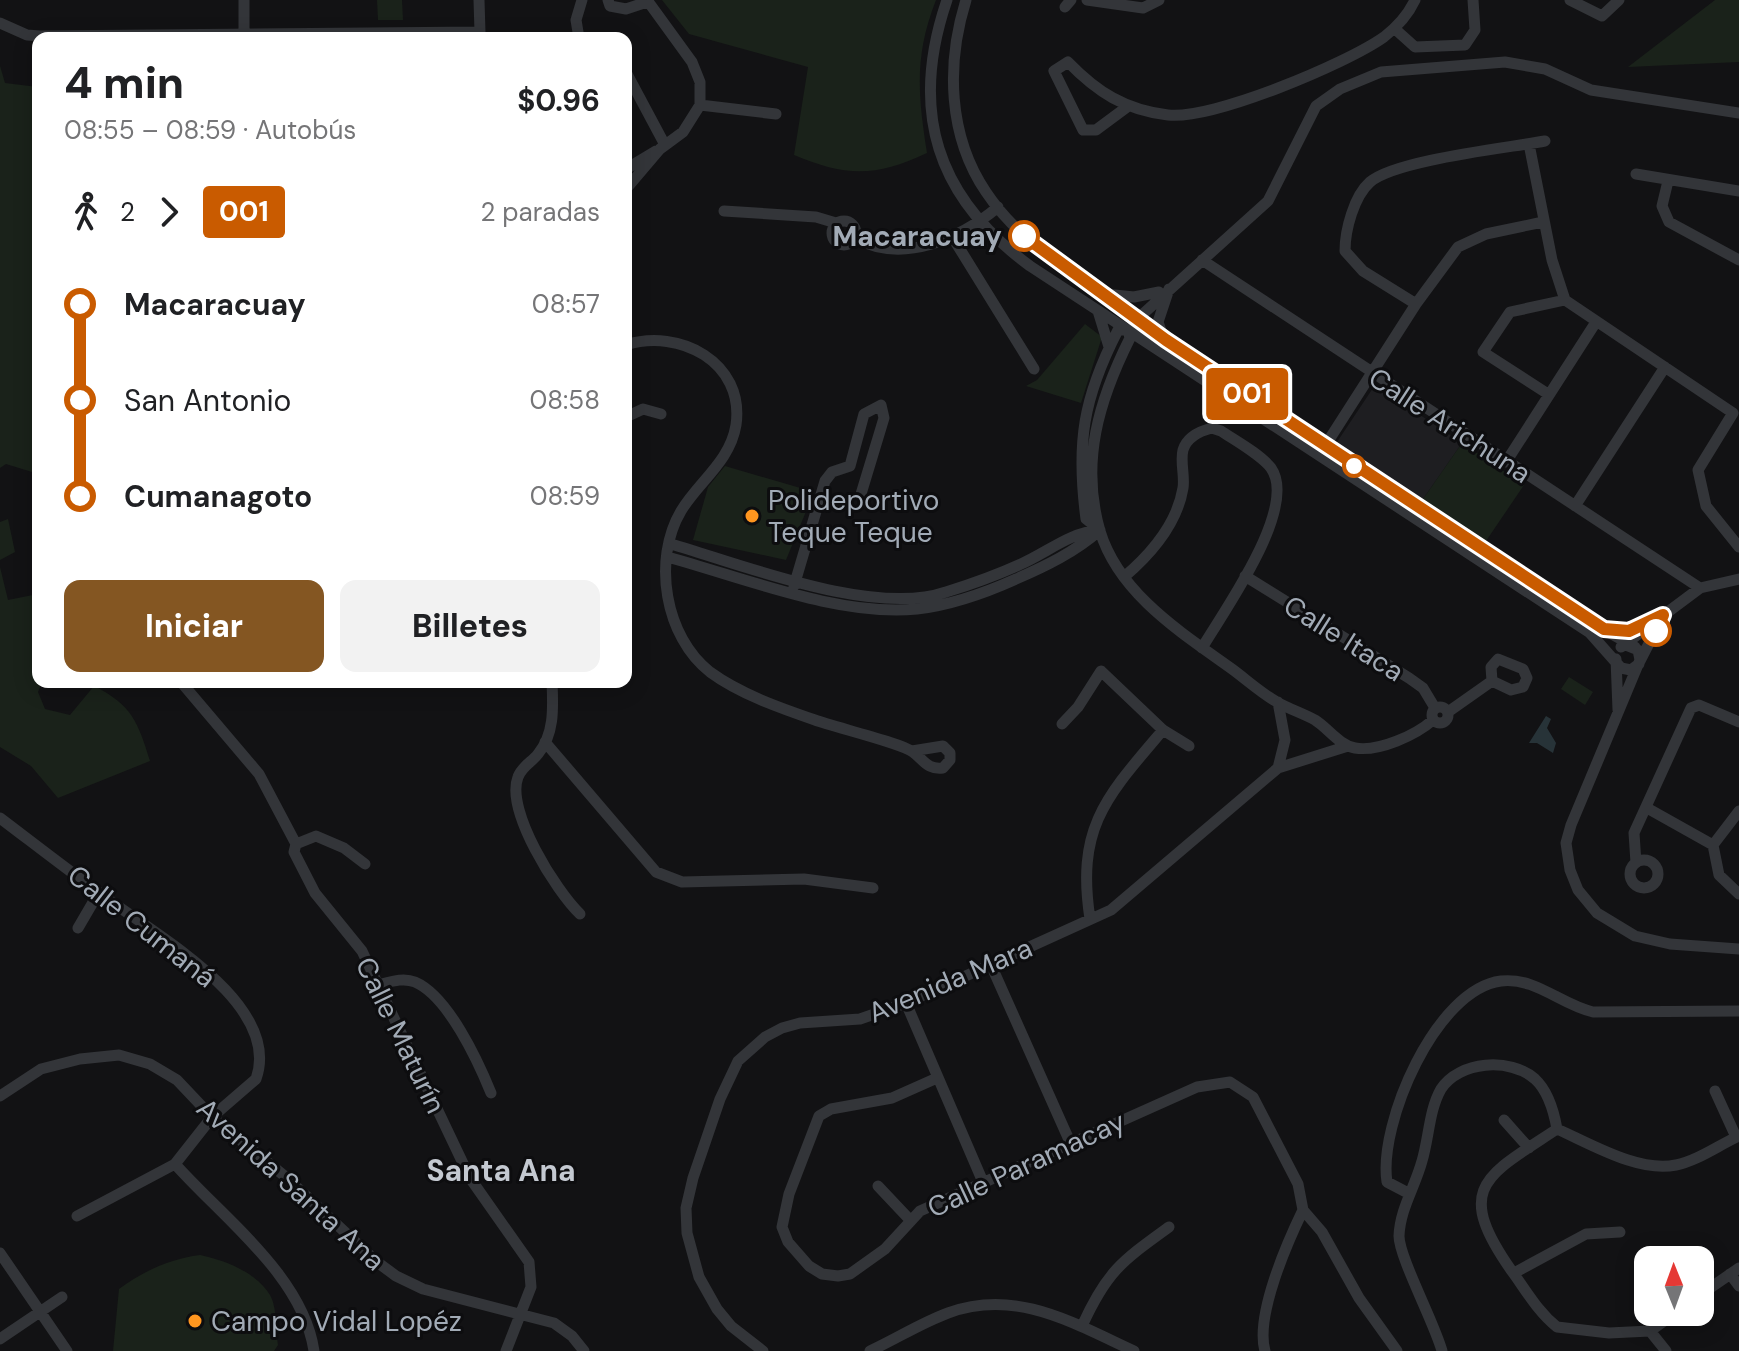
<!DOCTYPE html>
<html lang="es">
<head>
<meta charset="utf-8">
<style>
	:root { --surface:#fff; --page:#f2f2f2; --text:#202124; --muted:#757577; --accent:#845622 }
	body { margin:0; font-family:"DM Sans",sans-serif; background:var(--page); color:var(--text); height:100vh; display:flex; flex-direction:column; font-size:30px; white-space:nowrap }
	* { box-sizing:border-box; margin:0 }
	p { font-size:26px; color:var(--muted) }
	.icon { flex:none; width:44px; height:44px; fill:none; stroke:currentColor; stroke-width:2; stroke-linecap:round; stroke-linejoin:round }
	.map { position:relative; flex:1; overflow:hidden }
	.details { position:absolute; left:32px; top:32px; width:600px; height:656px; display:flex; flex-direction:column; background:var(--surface); border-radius:16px; box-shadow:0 4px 20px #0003 }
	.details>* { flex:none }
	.badge { padding:0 16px; border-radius:6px; font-size:28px; line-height:52px }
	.needle { width:52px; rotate:359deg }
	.tools { position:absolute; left:1634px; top:1246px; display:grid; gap:16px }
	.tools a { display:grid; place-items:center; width:80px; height:80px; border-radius:16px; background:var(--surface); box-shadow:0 4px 20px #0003; font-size:40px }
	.map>.badge { position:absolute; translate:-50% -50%; box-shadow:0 0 0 4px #fff }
	.legs { display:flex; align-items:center; gap:12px; height:88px; padding:0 32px; font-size:26px }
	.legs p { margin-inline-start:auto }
	.headline { display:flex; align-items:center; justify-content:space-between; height:136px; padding:0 32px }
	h1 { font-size:44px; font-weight:800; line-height:60px }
	.button { display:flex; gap:16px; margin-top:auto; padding:16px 32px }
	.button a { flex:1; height:92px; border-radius:16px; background:var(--accent); color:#fff; font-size:32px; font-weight:800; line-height:92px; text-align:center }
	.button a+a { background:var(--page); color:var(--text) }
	ul { padding:0 32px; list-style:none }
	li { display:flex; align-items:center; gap:28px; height:96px; font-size:30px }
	li i { display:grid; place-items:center; width:12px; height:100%; margin:0 10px; background:currentColor }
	li i::after { content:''; width:20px; height:20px; margin:-10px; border:6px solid; border-radius:50%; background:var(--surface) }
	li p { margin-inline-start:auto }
	li:first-child i { background:linear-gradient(#0000 50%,currentColor 0) }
	li:last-child i { background:linear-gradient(currentColor 50%,#0000 0) }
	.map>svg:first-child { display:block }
	.built { fill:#1e1e21 }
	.green { fill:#1a221a }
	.water { fill:#273338 }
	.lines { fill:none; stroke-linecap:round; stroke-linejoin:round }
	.minor { stroke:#333539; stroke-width:11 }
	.line-1-casing { stroke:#fff; stroke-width:18 }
	.line-1 { stroke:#c95b00; stroke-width:12 }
	.stop-1-dot { fill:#fff; stroke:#c95b00; stroke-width:4 }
	.poi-dot { fill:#ff961f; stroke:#0d0d0f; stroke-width:3 }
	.labels { text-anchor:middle; stroke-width:6; stroke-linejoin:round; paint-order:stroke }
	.stop-label { font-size:28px; font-weight:bold; fill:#a2abb6; stroke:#0d0d0f; text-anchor:end }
	.street-label { font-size:28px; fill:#a2abb6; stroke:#0d0d0f }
	.poi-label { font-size:28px; fill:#a2abb6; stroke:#0d0d0f; text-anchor:start }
	.neighbourhood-label { font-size:30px; font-weight:bold; fill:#c4c9d1; stroke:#0d0d0f }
</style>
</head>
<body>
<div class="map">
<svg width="1739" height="1351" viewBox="0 0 1739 1351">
	<rect width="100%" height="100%" fill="#121214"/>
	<path class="built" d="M1375,385L1462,443L1421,502L1335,445Z"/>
	<path class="green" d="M377,0H402L403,20H378Z
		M662,0H936C914,56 918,95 927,153C876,177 846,177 794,155L808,67L689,34Z
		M1715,0H1739V62L1628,67Z
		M0,66L5,83L38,87V470L32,472L6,464L0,468Z
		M1085,324L1102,337L1081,403L1026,386L1037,380Z
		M1462,443L1524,485L1484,544L1421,502Z
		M725,466L814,492L786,560L693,540L708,487Z
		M8,519L15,552L0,560V522Z
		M0,567L8,600L38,594V682H42L38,692L45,709L70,715L94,686C132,705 138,722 150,761L58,798L31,766L0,747Z
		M1569,677L1593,692L1585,705L1561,689Z
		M200,1255C224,1260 256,1272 270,1295C277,1307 276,1331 278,1345L274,1351H113L119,1289C143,1271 170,1259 200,1255Z"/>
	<path class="water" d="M1546,716L1551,719L1547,728L1556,743L1553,753L1537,743H1529Z"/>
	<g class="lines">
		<path class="minor" d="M244,0V33
			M608,0L610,6L626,9L647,2
			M947,0C909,111 936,197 1030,266L1590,633L1621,668L1631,670L1639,664
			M966,0C946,64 948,136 986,192C1016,237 1061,266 1104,296C1153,331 1203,365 1254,399C1377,482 1505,576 1635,647
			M1087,0L1143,8L1159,0
			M1570,0L1602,16L1619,0
			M1065,7L1071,0
			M0,23L27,35L40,36L480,32L479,0
			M1395,29L1415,47L1465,45L1475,30L1473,0
			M579,38L576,20L582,0
			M626,72L665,145
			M700,105L776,114
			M1127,107L1096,130H1083L1054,71L1068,62C1097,92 1125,110 1168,115C1212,120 1346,64 1384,37C1397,27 1408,15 1415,0
			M1529,144L1552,260L1565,300L1733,413
			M626,169L656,151
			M1636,174L1739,191
			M1668,181L1662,206L1669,222L1739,260
			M626,189L660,149L683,132L700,105V82L692,62L647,0
			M724,211L816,217L836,223
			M832 233a12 12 0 1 1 24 0a12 12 0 1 1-24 0Z
			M855,238C903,265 961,238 998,207
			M953,238L1034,369
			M1202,260L1700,588
			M1105,294L1134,297L1159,292
			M1416,304L1363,271L1345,251C1345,230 1354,196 1370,182C1395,160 1507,148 1545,141
			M1098,311L1109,347
			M1134,322L1268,201L1316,106L1340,89L1381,72L1505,62L1545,69L1591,90L1739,113
			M1128,330L1130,338C1099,400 1080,462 1100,531C1119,594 1182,633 1232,669C1247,680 1261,693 1277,702C1289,709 1302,713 1315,720C1328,728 1339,745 1355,748C1379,752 1416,735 1433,720
			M1163,337L1158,322L1169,289
			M626,345C679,328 745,362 736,425C730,462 698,482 681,511C652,560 665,637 710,672C740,694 780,708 815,720C834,727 901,743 913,752C924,760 927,770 943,768L950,760V753L943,746L912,751
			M1548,394L1483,352L1510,312L1565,300
			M1733,413L1698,470L1706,506L1739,547
			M626,417L643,409L661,414
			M1325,446L1416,304L1458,247L1486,234L1543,222
			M1506,462L1596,322
			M1575,506L1665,367
			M1100,530L1086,519C1076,443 1083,398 1118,330H1128
			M671,544C743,565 874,617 946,592C972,584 997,575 1021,564C1048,552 1069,533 1099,530
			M667,557C742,577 839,617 917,609C951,605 985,593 1016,579C1046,566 1075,552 1100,530
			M1245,576L1409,678L1423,688L1435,708
			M1124,577C1151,554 1177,525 1183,488C1185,476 1180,462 1183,450C1187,437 1200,431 1212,428L1221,431C1236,441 1260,454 1271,468C1299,508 1223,612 1202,648
			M794,586L825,481L832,472L850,466L864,414L881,405L884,418L861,494
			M1628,646L1638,650L1640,660L1571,825L1566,843L1570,870L1578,890L1597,913L1635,936L1670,944L1739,949
			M1621,647L1700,588L1739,579
			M1498,659L1523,669L1527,678L1523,687L1511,690L1492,681L1491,667Z
			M1616,659L1618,710
			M1640,661L1663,616
			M181,682L259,774L296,844L294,852L315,893L362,951L470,1178L529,1262L531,1287L506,1351
			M552,682C553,706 555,734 538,754C532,762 522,766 518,777C505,810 556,891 580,914
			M1432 715a8 8 0 1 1 16 0a8 8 0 1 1-16 0Z
			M1448,712L1492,681
			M1062,724L1078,707L1101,671L1163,730L1189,746
			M545,742L656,872L682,882L804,879L873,888
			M1278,768L1348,746
			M1647,808L1713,845
			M1739,811L1713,845L1719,875L1739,894
			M0,818C37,846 74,875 112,902C161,938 282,1006 256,1079L212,1117L175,1164L77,1216
			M296,844L316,836L344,848L365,864
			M1630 874a14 14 0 1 1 28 0a14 14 0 1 1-28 0Z
			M1636,863L1634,833L1691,708L1699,705L1739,722
			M1090,919C1076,827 1106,797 1163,730
			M78,928L99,892
			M991,965L1070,1142
			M378,985C390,982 403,977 415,982C448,996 478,1061 491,1093
			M906,1003L983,1182
			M937,1078L892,1098L831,1109L819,1116L789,1194L782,1227L788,1242L809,1266L822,1274L838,1276L850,1274L885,1249L920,1211L1197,1087L1230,1082L1253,1097L1298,1184L1303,1210L1322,1232L1359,1298L1397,1351
			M1715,1091L1736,1137
			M0,1096L41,1069L80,1059L119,1055L150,1064L177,1080L212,1117L287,1178L377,1262L396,1276L423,1289L554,1323L572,1336L584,1351
			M1504,1120L1529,1148
			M1557,1129C1486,1176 1453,1187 1511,1270C1526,1290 1537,1311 1557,1327L1609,1333L1650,1331L1666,1351
			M1557,1129C1591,1144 1639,1173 1676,1165C1697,1161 1719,1145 1739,1136
			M175,1164C223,1218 303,1276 314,1351
			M878,1186L911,1221
			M1410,1194L1387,1182C1378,1124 1436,989 1501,981C1536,977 1561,1005 1593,1012L1739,1011
			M0,1253L67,1351
			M1514,1273L1586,1234L1620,1232
			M1730,1274L1739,1286
			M1700,1295L1739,1268
			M1082,1326C1107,1271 1122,1261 1169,1227
			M1650,1331L1677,1312
			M0,1339L62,1297
			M763,1351L731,1326L717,1309L699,1277L687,1233L686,1208L693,1178L720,1099L738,1061L765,1037L782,1028L800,1023L860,1019L906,1003L1111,910L1278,768L1285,740L1278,702
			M870,1351C896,1339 921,1323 948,1313C1016,1288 1073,1323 1134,1351
			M1265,1351C1255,1316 1287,1243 1303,1210
			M1442,1351C1435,1324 1399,1257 1399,1236C1400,1209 1415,1187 1422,1161C1429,1138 1429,1110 1441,1089C1459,1061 1510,1057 1535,1079C1548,1091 1554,1112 1557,1129"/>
	</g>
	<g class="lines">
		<defs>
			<path id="line-1" d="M1024,236L1166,340L1604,629L1629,631L1663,615L1656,631"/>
		</defs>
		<use href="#line-1" class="line-1-casing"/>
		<use href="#line-1" class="line-1"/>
	</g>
	<g class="stop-1-dot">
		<circle cx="1024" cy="236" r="14"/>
		<circle cx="1354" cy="466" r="10"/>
		<circle cx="1656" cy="631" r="14"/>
	</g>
	<g class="poi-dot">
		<circle cx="752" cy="516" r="8"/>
		<circle cx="195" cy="1321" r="8"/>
	</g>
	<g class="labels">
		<g class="stop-label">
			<text x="1002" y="246">Macaracuay</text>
		</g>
		<g class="street-label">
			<text transform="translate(1450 425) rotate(33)" y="10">Calle Arichuna</text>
			<text transform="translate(1344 638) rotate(32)" y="10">Calle Itaca</text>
			<text transform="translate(142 926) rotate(38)" y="10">Calle Cumaná</text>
			<text transform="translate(950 980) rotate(-23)" y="10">Avenida Mara</text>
			<text transform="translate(401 1035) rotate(64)" y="10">Calle Maturín</text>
			<text transform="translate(1026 1164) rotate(-25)" y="10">Calle Paramacay</text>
			<text transform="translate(291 1184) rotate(42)" y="10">Avenida Santa Ana</text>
		</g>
		<g class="poi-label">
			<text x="768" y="510">Polideportivo<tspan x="768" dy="32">Teque Teque</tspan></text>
			<text x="211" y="1331">Campo Vidal Lopéz</text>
		</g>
		<g class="neighbourhood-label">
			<text x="501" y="1181">Santa Ana</text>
		</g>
	</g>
</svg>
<div class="tools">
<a><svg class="needle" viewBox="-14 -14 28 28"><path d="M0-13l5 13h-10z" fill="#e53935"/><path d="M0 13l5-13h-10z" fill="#757577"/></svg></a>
</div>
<b class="badge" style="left:1247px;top:394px;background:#c95b00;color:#fff">001</b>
<section class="details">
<div class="headline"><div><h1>4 min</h1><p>08:55 – 08:59 · Autobús</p></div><b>$0.96</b></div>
<div class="legs"><svg class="icon" aria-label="walk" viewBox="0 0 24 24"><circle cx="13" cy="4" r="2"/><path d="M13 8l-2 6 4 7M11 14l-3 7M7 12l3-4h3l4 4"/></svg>2<svg class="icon" aria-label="forward" viewBox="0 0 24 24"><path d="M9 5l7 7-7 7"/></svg><b class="badge" style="background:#c95b00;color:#fff">001</b><p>2 paradas</p></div>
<ul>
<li><i style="color:#c95b00"></i><b>Macaracuay</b><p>08:57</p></li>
<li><i style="color:#c95b00"></i><span>San Antonio</span><p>08:58</p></li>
<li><i style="color:#c95b00"></i><b>Cumanagoto</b><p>08:59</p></li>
</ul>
<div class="button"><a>Iniciar</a><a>Billetes</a></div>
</section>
</div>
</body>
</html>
